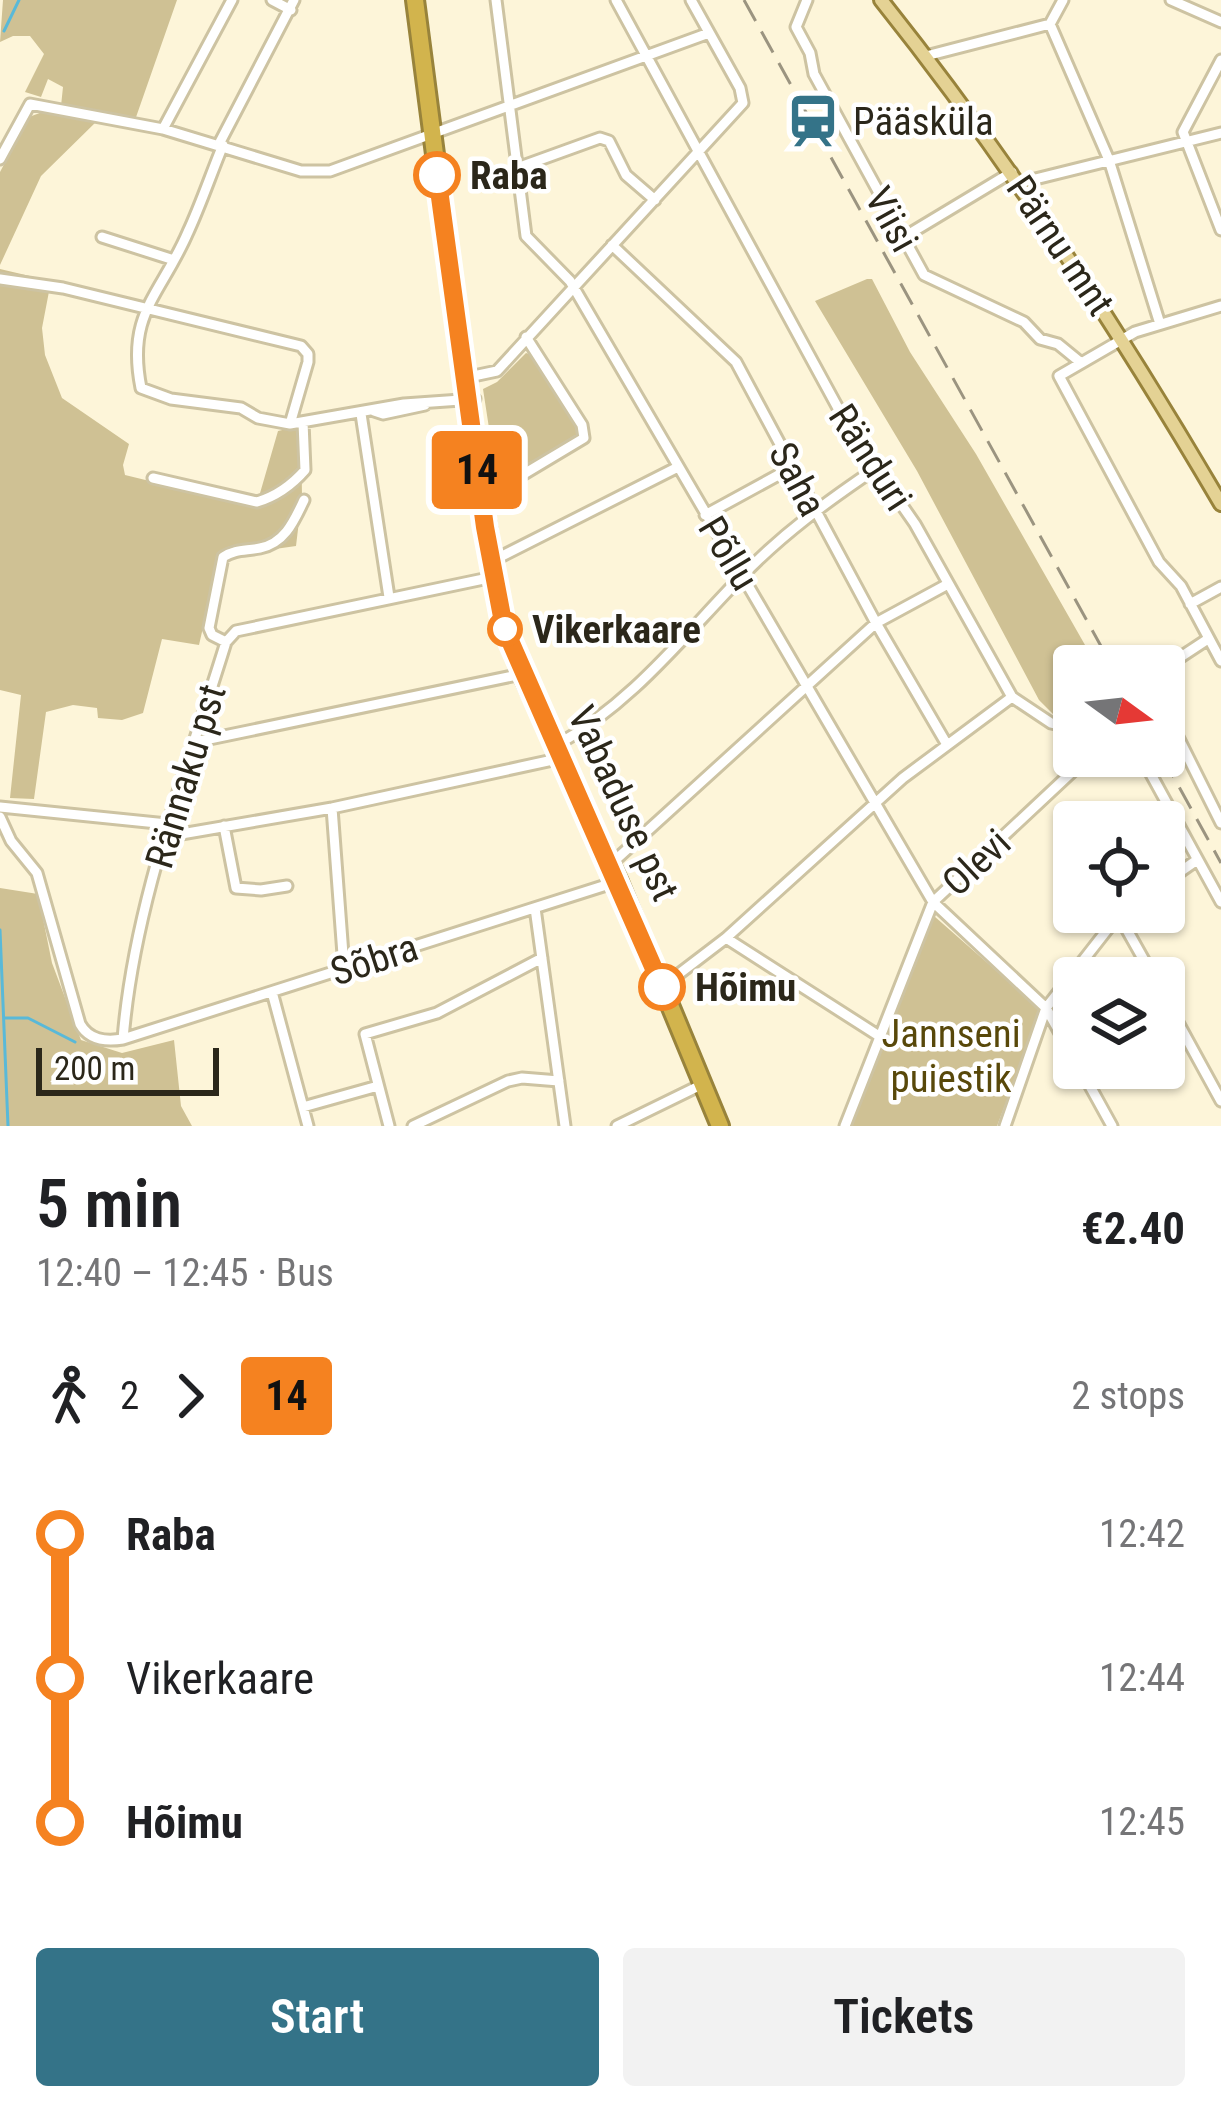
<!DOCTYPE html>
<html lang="en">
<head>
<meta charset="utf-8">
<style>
	:root { --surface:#fff; --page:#f2f2f2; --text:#202124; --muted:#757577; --accent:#347388 }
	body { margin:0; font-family:"Roboto Condensed",sans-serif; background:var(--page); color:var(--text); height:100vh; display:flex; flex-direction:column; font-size:45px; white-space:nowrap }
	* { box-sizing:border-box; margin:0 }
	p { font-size:39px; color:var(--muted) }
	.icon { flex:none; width:66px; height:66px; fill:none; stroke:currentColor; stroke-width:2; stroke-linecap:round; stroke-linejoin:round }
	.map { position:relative; height:1126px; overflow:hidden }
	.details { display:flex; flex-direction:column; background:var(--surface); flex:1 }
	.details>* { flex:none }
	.badge { padding:0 24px; border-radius:9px; font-size:42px; line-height:78px }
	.needle { width:78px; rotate:105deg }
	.controls { position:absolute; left:1053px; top:645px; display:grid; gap:24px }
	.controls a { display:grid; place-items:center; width:132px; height:132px; border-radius:12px; background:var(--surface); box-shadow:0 3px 9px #0004; font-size:60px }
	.scale { position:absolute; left:36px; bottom:30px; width:183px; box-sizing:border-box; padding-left:12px; border:6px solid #2b271a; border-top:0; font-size:33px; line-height:42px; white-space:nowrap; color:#2b271a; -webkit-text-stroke:9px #fff; paint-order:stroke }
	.map>.badge { position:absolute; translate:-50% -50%; box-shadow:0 0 0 6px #fff }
	.legs { display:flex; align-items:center; gap:18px; height:132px; padding:0 36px; font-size:39px }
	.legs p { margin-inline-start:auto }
	.summary { display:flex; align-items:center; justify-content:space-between; height:204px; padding:0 36px }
	h1 { font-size:66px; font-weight:600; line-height:90px }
	.cta { display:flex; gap:24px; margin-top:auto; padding:24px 36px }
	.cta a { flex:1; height:138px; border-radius:12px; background:var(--accent); color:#fff; font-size:48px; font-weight:600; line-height:138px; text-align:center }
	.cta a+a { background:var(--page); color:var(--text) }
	ul { padding:0 36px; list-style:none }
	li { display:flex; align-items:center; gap:42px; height:144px; font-size:45px }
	li i { display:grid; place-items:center; width:18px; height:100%; margin:0 15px; background:currentColor }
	li i::after { content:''; width:30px; height:30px; margin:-15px; border:9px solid; border-radius:50%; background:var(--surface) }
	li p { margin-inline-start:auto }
	li:first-child i { background:linear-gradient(#0000 50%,currentColor 0) }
	li:last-child i { background:linear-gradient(currentColor 50%,#0000 0) }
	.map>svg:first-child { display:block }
	.green { fill:#cfc194 }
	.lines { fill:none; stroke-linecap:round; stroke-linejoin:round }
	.stream { stroke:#59b9d8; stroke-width:3 }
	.minor-casing { stroke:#cdc3a2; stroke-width:15 }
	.major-casing { stroke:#98833b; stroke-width:18 }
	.highway-casing { stroke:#98833b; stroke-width:22 }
	.minor { stroke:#fff; stroke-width:9 }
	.major { stroke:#e4d294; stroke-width:12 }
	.highway { stroke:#d2b44d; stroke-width:16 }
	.rail { stroke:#9b9480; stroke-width:3; stroke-dasharray:24 12; stroke-linecap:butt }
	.line-1-casing { stroke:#fff; stroke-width:27 }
	.line-1 { stroke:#f58220; stroke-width:18 }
	.stop-1-dot { fill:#fff; stroke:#f58220; stroke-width:6 }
	.labels { text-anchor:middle; stroke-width:9; stroke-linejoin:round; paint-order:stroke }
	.poi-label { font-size:39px; fill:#2b271a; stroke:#fff; text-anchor:start }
	.stop-label { font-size:39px; font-weight:bold; fill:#2b271a; stroke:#fff; text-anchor:start }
	.street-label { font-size:39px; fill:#2b271a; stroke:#fff }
	.park-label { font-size:39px; fill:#58480a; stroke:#fff }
</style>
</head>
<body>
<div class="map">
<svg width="1221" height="1126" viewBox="0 0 1221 1126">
	<rect width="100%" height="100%" fill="#fdf5d9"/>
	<path class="green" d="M3,0H177L135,120L61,106L63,87L48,79L41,97L25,92L44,54L30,36H13L0,42Z
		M45,111L98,120L41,176L0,265V172L29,117Z
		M0,269L51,281L42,328L45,355L62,398L129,444L123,465L125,475L256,507L278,431L295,427L301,431L302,496L296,546L219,557L199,645L162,639L143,713L122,720L98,718L97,708L73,705L46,712L34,799L10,798L21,695L0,690Z
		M867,279H872L910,352L976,454L1097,666H1074V719L1053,714L1039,700L917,471L815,301Z
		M526,353L536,356L582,433L563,450L560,446L497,480L483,389L497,382Z
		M0,888L38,894L52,963L81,1040L122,1053L174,1040L181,1106L192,1126H0Z
		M934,916L1041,1010L997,1126H852Z"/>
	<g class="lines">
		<path class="stream" d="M4,31L19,0
			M0,930L8,1126
			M4,1018H28L75,1042"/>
		<defs>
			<path id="minor" d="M272,0L291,10
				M496,0L526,236L570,281L933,902L1046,1008L1074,1058
				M616,0L851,432L915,524L1012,697L1051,723L1074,728
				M807,0L796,27L810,53L814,74L924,275L1024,322L1040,339L1058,344L1080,362
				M1171,0L1221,22
				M1050,24L1109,160L1160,324
				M926,56L1050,24L1063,0
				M1221,60L1183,132L1221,230
				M163,129L232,0
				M219,144L294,0
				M223,145C211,174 201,204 188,232C161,295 126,313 141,388L171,399L241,408L258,418L290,424L404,404L475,399
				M0,159L30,104L163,129L301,171H330L709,33
				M517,168L600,138L609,141L626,175L655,200
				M1019,183L1221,133
				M102,237L174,260
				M904,237L1012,172
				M612,245L736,362L876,623L946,743
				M0,279L63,288L301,346L308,354V362L290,424
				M1221,306L1135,332L1059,376L1159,562L1181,586L1221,661
				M464,378L497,371L743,103L740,88L691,0
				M374,411L383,414L425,405
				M361,414L389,597
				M153,478L257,502C277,496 291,486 305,470L303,422
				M480,491L502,487L584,438L582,425L526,337
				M705,515L793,467
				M498,558L678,467
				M1190,604L1221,587
				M226,642L236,631L498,576
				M226,642L212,635L209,628L223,557C236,549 245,551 260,548C285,543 294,521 304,500
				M1164,668L1208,639
				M1164,709L1221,823
				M195,742L522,674
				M555,746C631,704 681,639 740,578C782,534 829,500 878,467
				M1141,756L1221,902
				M0,807L167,824
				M332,808L344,968
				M0,817L11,841L37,873L80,1024C89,1040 105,1042 123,1039L622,880
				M224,826L236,888L261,890L287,886
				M164,837L332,808L562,758
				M611,864L876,623L948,584
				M1164,883L1197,860
				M535,908L565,1126
				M1118,914L1154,978
				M726,938L879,1036
				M667,983L726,938L903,778L1012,697
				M272,992L308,1126
				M1164,997L1221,1101
				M123,1039C134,903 186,772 226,642
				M1080,1068L1112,1126
				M303,1107L378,1086
				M389,1126L365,1034L437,1013L542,958
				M413,1126L508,1081L522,1078L559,1081
				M617,1126L703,1084
				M845,1126L933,902L1089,756
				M1005,1126L1046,1008L1121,912"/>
			<path id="major" d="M881,0C1008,159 1118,328 1221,504"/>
			<path id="highway" d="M415,0L467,401L501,614L522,674L619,882L720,1126"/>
		</defs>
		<use href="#minor" class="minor-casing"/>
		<use href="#major" class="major-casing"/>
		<use href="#highway" class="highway-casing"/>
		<use href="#minor" class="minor"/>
		<use href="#major" class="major"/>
		<use href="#highway" class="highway"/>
		<path class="rail" d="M744,0L1112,666
			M1162,756L1221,863"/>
	</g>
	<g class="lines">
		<defs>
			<path id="line-1" d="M437,175L485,527L504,627L662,987"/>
		</defs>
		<use href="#line-1" class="line-1-casing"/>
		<use href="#line-1" class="line-1"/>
	</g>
	<defs>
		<symbol id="station-bare" viewBox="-9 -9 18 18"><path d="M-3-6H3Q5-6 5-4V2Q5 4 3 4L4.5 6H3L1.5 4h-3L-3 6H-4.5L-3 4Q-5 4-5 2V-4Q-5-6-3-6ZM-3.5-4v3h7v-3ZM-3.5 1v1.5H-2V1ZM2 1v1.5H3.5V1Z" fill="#347388" stroke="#fff" stroke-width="2.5" paint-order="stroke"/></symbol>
	</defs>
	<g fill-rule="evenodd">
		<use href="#station-bare" x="775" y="83" width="76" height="76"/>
	</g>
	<g class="stop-1-dot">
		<circle cx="437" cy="175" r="21"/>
		<circle cx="505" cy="629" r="15"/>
		<circle cx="662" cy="987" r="21"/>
	</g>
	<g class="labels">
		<g class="poi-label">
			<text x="853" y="135">Pääsküla</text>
		</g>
		<g class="stop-label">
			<text x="470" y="189">Raba</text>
			<text x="532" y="643">Vikerkaare</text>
			<text x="695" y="1001">Hõimu</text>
		</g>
		<g class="street-label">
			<text transform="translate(892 219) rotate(61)" y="14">Viisi</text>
			<text transform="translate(1061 245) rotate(56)" y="14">Pärnu mnt</text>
			<text transform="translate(871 457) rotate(57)" y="14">Ränduri</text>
			<text transform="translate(798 479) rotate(62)" y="14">Saha</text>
			<text transform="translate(729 553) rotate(59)" y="14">Põllu</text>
			<text transform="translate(185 776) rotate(-73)" y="14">Rännaku pst</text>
			<text transform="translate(624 803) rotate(65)" y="14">Vabaduse pst</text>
			<text transform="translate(976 862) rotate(-43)" y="14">Olevi</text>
			<text transform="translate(374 959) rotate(-18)" y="14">Sõbra</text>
		</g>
		<g class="park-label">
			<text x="951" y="1047">Jannseni<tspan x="951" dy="45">puiestik</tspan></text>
		</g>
	</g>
</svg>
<div class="controls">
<a><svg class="needle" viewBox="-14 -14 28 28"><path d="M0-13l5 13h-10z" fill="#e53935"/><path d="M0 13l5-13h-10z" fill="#757577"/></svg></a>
<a><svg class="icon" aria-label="locate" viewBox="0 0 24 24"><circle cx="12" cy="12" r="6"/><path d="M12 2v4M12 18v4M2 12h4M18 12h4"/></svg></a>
<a><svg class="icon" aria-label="layers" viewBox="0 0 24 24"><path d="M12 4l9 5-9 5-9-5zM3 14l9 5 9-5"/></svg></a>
</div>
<div class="scale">200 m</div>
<b class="badge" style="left:477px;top:470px;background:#f58220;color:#111">14</b>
</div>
<section class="details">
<div class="summary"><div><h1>5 min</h1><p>12:40 – 12:45 · Bus</p></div><b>€2.40</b></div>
<div class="legs"><svg class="icon" aria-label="walk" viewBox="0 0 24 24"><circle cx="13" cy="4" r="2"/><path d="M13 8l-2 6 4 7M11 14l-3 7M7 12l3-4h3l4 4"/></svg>2<svg class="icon" aria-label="forward" viewBox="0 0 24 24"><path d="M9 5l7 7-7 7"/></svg><b class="badge" style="background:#f58220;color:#111">14</b><p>2 stops</p></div>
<ul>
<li><i style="color:#f58220"></i><b>Raba</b><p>12:42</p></li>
<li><i style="color:#f58220"></i><span>Vikerkaare</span><p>12:44</p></li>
<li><i style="color:#f58220"></i><b>Hõimu</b><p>12:45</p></li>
</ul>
<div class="cta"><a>Start</a><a>Tickets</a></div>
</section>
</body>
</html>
